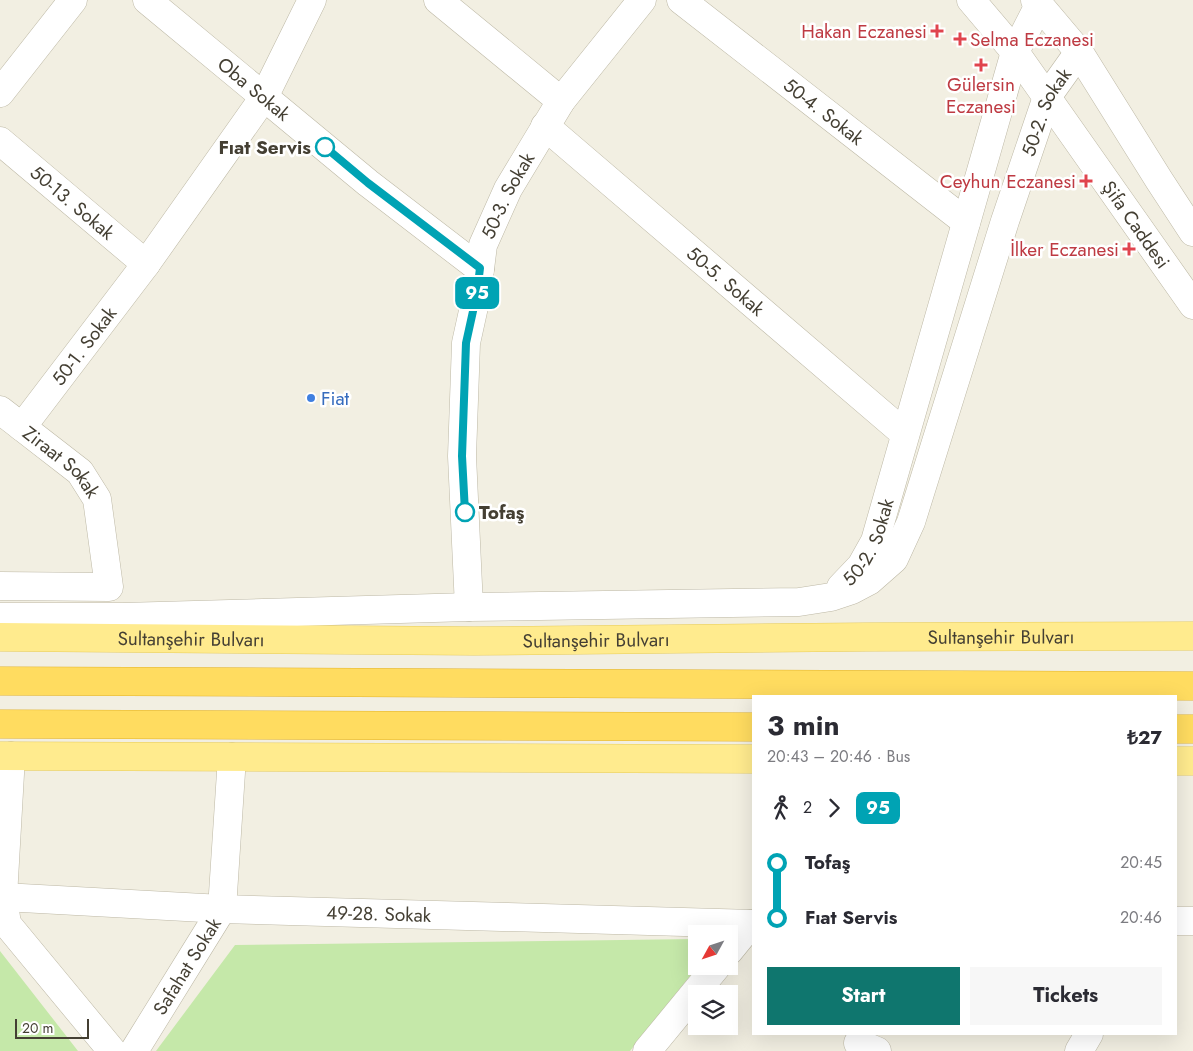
<!DOCTYPE html>
<html lang="en">
<head>
<meta charset="utf-8">
<style>
	:root { --surface:#fff; --page:#f7f7f7; --text:#2b2b33; --muted:#7c7c81; --accent:#0f766e }
	body { margin:0; font-family:Jost,sans-serif; background:var(--page); color:var(--text); height:100vh; display:flex; flex-direction:column; font-size:19px; white-space:nowrap }
	* { box-sizing:border-box; margin:0 }
	p { font-size:16px; color:var(--muted) }
	.icon { flex:none; width:28px; height:28px; fill:none; stroke:currentColor; stroke-width:2; stroke-linecap:round; stroke-linejoin:round }
	.map { position:relative; flex:1; overflow:hidden }
	.sheet { position:absolute; left:752px; top:695px; width:425px; height:340px; display:flex; flex-direction:column; background:var(--surface); border-radius:0px; box-shadow:0 5px 20px #0002 }
	.sheet>* { flex:none }
	.badge { padding:0 10px; border-radius:8px; font-size:18px; line-height:32px }
	.needle { width:32px; rotate:230deg }
	.controls { position:absolute; left:688px; top:925px; display:grid; gap:10px }
	.controls a { display:grid; place-items:center; width:50px; height:50px; border-radius:0px; background:var(--surface); box-shadow:0 5px 20px #0002; font-size:25px }
	.scale { position:absolute; left:15px; bottom:12px; width:74px; box-sizing:border-box; padding-left:5px; border:2px solid #443f33; border-top:0; font-size:14px; line-height:18px; white-space:nowrap; color:#443f33; -webkit-text-stroke:4px #fff; paint-order:stroke }
	.map>.badge { position:absolute; translate:-50% -50%; box-shadow:0 0 0 2px #fff }
	.legs { display:flex; align-items:center; gap:8px; height:55px; padding:0 15px; font-size:16px }
	.legs p { margin-inline-start:auto }
	.headline { display:flex; align-items:center; justify-content:space-between; height:85px; padding:0 15px }
	h1 { font-size:28px; font-weight:700; line-height:38px }
	.primary-button { display:flex; gap:10px; margin-top:auto; padding:10px 15px }
	.primary-button a { flex:1; height:58px; border-radius:0px; background:var(--accent); color:#fff; font-size:20px; font-weight:700; line-height:58px; text-align:center }
	.primary-button a+a { background:var(--page); color:var(--text) }
	ul { padding:0 15px; list-style:none }
	li { display:flex; align-items:center; gap:18px; height:55px; font-size:19px }
	li i { display:grid; place-items:center; width:8px; height:100%; margin:0 6px; background:currentColor }
	li i::after { content:''; width:12px; height:12px; margin:-6px; border:4px solid; border-radius:50%; background:var(--surface) }
	li p { margin-inline-start:auto }
	li:first-child i { background:linear-gradient(#0000 50%,currentColor 0) }
	li:last-child i { background:linear-gradient(currentColor 50%,#0000 0) }
	.map>svg:first-child { display:block }
	.park { fill:#c5e8a9 }
	.lines { fill:none; stroke-linecap:round; stroke-linejoin:round }
	.minor-casing { stroke:#bdb8a5; stroke-width:29 }
	.major-casing { stroke:#e7cc5b; stroke-width:29 }
	.highway-casing { stroke:#e2b32c; stroke-width:29 }
	.minor { stroke:#fff; stroke-width:28 }
	.major { stroke:#ffeb8e; stroke-width:28 }
	.highway { stroke:#ffdc60; stroke-width:28 }
	.line-1-casing { stroke:#fff; stroke-width:11 }
	.line-1 { stroke:#00a3b4; stroke-width:8 }
	.health-dot { fill:#e0444e; stroke:#fff; stroke-width:2 }
	.stop-1-dot { fill:#fff; stroke:#00a3b4; stroke-width:2.5 }
	.shop-dot { fill:#3f7fe0; stroke:#fff; stroke-width:2 }
	.labels { text-anchor:middle; stroke-width:5; stroke-linejoin:round; paint-order:stroke }
	.health-label { font-size:19px; fill:#be3a42; stroke:#fff; text-anchor:end }
	.street-label { font-size:19px; fill:#443f33; stroke:#fff }
	.stop-label { font-size:19px; font-weight:bold; fill:#443f33; stroke:#fff; text-anchor:end }
	.shop-label { font-size:19px; fill:#366cbe; stroke:#fff; text-anchor:start }
</style>
</head>
<body>
<div class="map">
<svg width="1193" height="1051" viewBox="0 0 1193 1051">
	<rect width="100%" height="100%" fill="#f2efe2"/>
	<path class="park" d="M696,939V966H698L630,1051H156L235,945Z
		M0,951L78,1051H0Z"/>
	<g class="lines">
		<defs>
			<g id="minor">
				<path id="s1" d="M147,0L368,183L480,269"/>
				<path d="M438,0L561,101"/>
				<path id="s2" d="M681,0L966,222"/>
				<path id="s3" d="M971,0L1015,52L1193,305"/>
				<path d="M1035,0L1079,52L1159,180L1193,232"/>
				<path d="M0,93L73,0"/>
				<path id="s4" d="M545,126L905,434"/>
				<path id="s5" d="M0,141L146,264"/>
				<path id="s6" d="M0,410L80,472L97,499L109,587L0,586"/>
				<path id="s7" d="M22,427L146,264L264,97L312,0"/>
				<path id="s8" d="M841,587L861,566L875,541L1015,52L1039,5"/>
				<path id="s9" d="M469,607L462,456L466,343L477,293L483,245L508,189L561,101L642,0"/>
				<path id="s10" d="M0,617H123L469,607L799,602L831,597L852,590L869,581L894,559L911,522L1005,221L1047,97L1079,52"/>
				<path d="M11,756L3,897L7,924L112,1051"/>
				<path id="s11" d="M3,897L222,909L754,924"/>
				<path d="M1176,921H1193"/>
				<path d="M729,951L751,924"/>
				<path d="M858,1043L877,1051"/>
				<path id="s12" d="M134,1051L222,909L232,757"/>
				<path d="M647,1051L717,966"/>
				<path d="M1079,1051L1089,1034"/>
			</g>
			<g id="major">
				<path id="s13" d="M0,637L474,641L866,637L1193,636"/>
				<path d="M0,756L754,759"/>
				<path d="M1176,761H1193"/>
			</g>
			<path id="highway" d="M0,681L1193,686
				M0,724L754,727
				M1176,729H1193"/>
		</defs>
		<use href="#minor" class="minor-casing"/>
		<use href="#major" class="major-casing"/>
		<use href="#highway" class="highway-casing"/>
		<use href="#minor" class="minor"/>
		<use href="#major" class="major"/>
		<use href="#highway" class="highway"/>
	</g>
	<g class="lines">
		<defs>
			<path id="line-1" d="M325,147L368,183L480,268L477,293L466,343L462,456L465,512"/>
		</defs>
		<use href="#line-1" class="line-1-casing"/>
		<use href="#line-1" class="line-1"/>
	</g>
	<g class="health-dot">
		<path d="M934.5 23.5h5v5h5v5h-5v5h-5v-5h-5v-5h5z"/>
		<path d="M957.5 31.5h5v5h5v5h-5v5h-5v-5h-5v-5h5z"/>
		<path d="M978.5 57.5h5v5h5v5h-5v5h-5v-5h-5v-5h5z"/>
		<path d="M1083.5 173.5h5v5h5v5h-5v5h-5v-5h-5v-5h5z"/>
		<path d="M1126.5 241.5h5v5h5v5h-5v5h-5v-5h-5v-5h5z"/>
	</g>
	<g class="stop-1-dot">
		<circle cx="325" cy="147" r="9"/>
		<circle cx="465" cy="512" r="9"/>
	</g>
	<circle class="shop-dot" cx="311" cy="398" r="5"/>
	<g class="labels">
		<g class="health-label">
			<text x="927" y="38">Hakan Eczanesi</text>
			<text x="970" y="46" text-anchor="start">Selma Eczanesi</text>
			<text x="981" y="91" text-anchor="middle">Gülersin<tspan x="981" dy="22">Eczanesi</tspan></text>
			<text x="1076" y="188">Ceyhun Eczanesi</text>
			<text x="1119" y="256">İlker Eczanesi</text>
		</g>
		<g class="street-label">
			<text dy="7" stroke="none"><textPath href="#s1" startOffset="139">Oba Sokak</textPath></text>
			<text dy="7" stroke="none"><textPath href="#s2" startOffset="181">50-4. Sokak</textPath></text>
			<text dy="7" stroke="none"><textPath href="#s10" startOffset="1379">50-2. Sokak</textPath></text>
			<text dy="7" stroke="none"><textPath href="#s9" startOffset="419">50-3. Sokak</textPath></text>
			<text dy="7" stroke="none"><textPath href="#s5" startOffset="95">50-13. Sokak</textPath></text>
			<text dy="7" stroke="none"><textPath href="#s3" startOffset="279">Şifa Caddesi</textPath></text>
			<text dy="7" stroke="none"><textPath href="#s4" startOffset="238">50-5. Sokak</textPath></text>
			<text dy="7" stroke="none"><textPath href="#s7" startOffset="102">50-1. Sokak</textPath></text>
			<text dy="7" stroke="none"><textPath href="#s6" startOffset="81">Ziraat Sokak</textPath></text>
			<text dy="7" stroke="none"><textPath href="#s8" startOffset="54">50-2. Sokak</textPath></text>
			<text dy="7" stroke="none"><textPath href="#s13" startOffset="1001">Sultanşehir Bulvarı</textPath></text>
			<text dy="7" stroke="none"><textPath href="#s13" startOffset="191">Sultanşehir Bulvarı</textPath></text>
			<text dy="7" stroke="none"><textPath href="#s13" startOffset="596">Sultanşehir Bulvarı</textPath></text>
			<text dy="7" stroke="none"><textPath href="#s11" startOffset="376">49-28. Sokak</textPath></text>
			<text dy="7" stroke="none"><textPath href="#s12" startOffset="100">Safahat Sokak</textPath></text>
		</g>
		<g class="stop-label">
			<text x="311" y="154">Fıat Servis</text>
			<text x="479" y="519" text-anchor="start">Tofaş</text>
		</g>
		<g class="shop-label">
			<text x="321" y="405">Fiat</text>
		</g>
	</g>
</svg>
<div class="controls">
<a><svg class="needle" viewBox="-14 -14 28 28"><path d="M0-13l5 13h-10z" fill="#e53935"/><path d="M0 13l5-13h-10z" fill="#7c7c81"/></svg></a>
<a><svg class="icon" aria-label="layers" viewBox="0 0 24 24"><path d="M12 4l9 5-9 5-9-5zM3 14l9 5 9-5"/></svg></a>
</div>
<div class="scale">20 m</div>
<b class="badge" style="left:477px;top:293px;background:#00a3b4;color:#fff">95</b>
<section class="sheet">
<div class="headline"><div><h1>3 min</h1><p>20:43 – 20:46 · Bus</p></div><b>₺27</b></div>
<div class="legs"><svg class="icon" aria-label="walk" viewBox="0 0 24 24"><circle cx="13" cy="4" r="2"/><path d="M13 8l-2 6 4 7M11 14l-3 7M7 12l3-4h3l4 4"/></svg>2<svg class="icon" aria-label="forward" viewBox="0 0 24 24"><path d="M9 5l7 7-7 7"/></svg><b class="badge" style="background:#00a3b4;color:#fff">95</b></div>
<ul>
<li><i style="color:#00a3b4"></i><b>Tofaş</b><p>20:45</p></li>
<li><i style="color:#00a3b4"></i><b>Fıat Servis</b><p>20:46</p></li>
</ul>
<div class="primary-button"><a>Start</a><a>Tickets</a></div>
</section>
</div>
</body>
</html>
